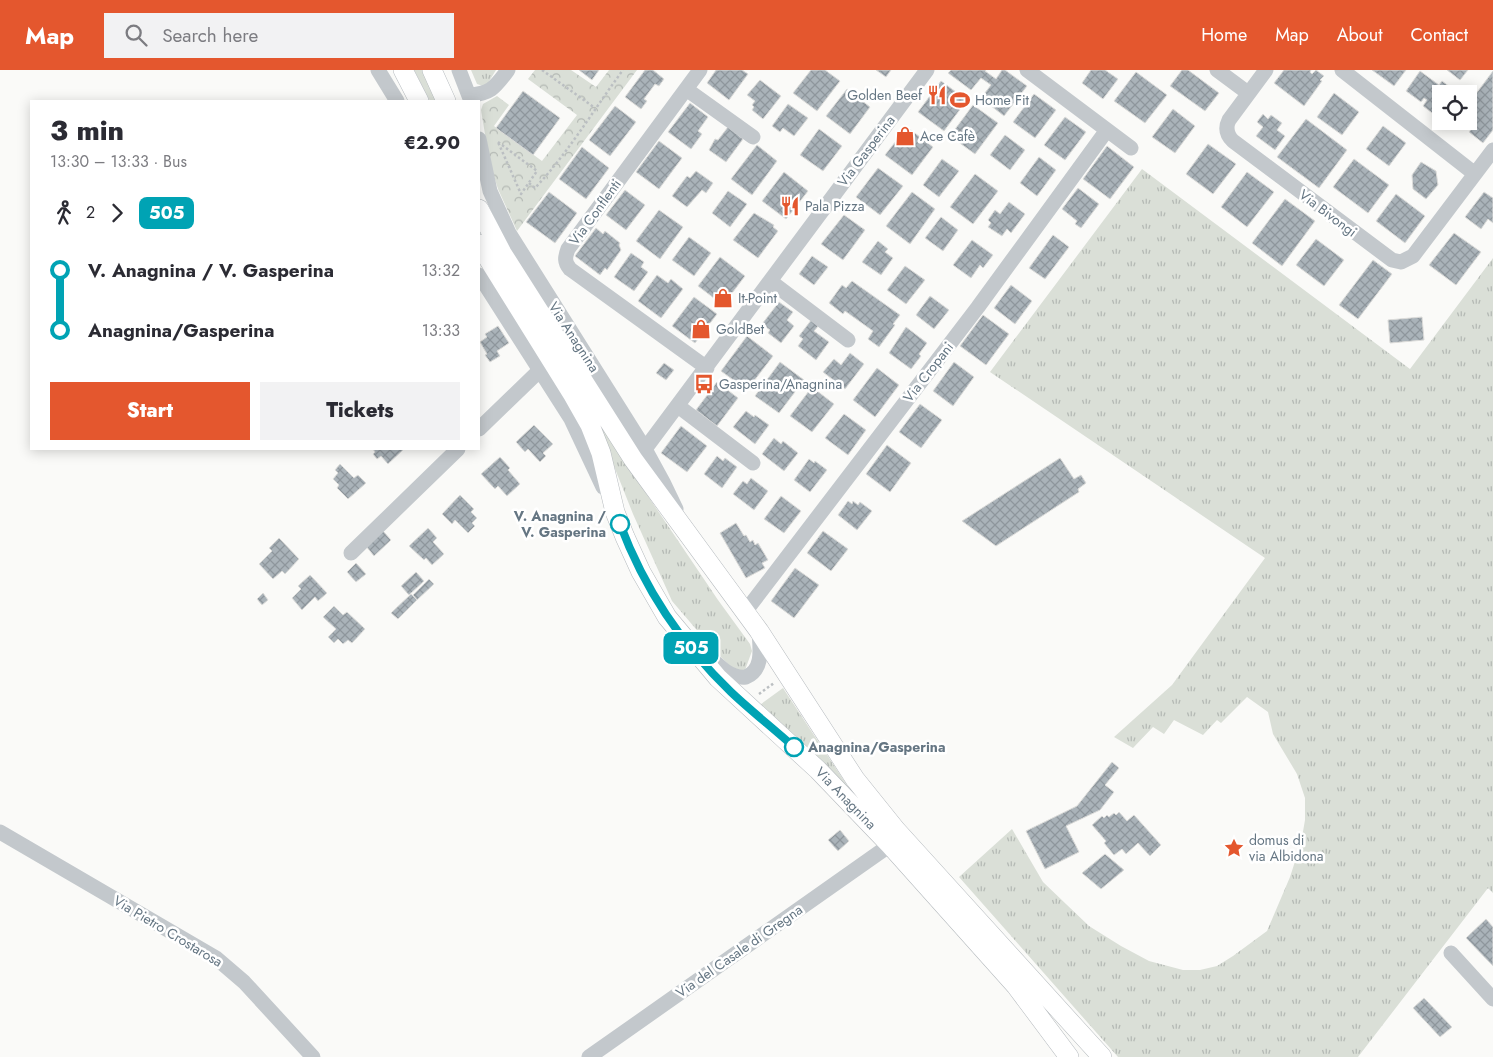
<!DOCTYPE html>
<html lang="en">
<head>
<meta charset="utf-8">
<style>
	:root { --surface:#fff; --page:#f2f2f3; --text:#2b2b33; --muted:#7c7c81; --accent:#e4572e }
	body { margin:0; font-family:Jost,sans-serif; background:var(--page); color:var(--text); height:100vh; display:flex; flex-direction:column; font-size:19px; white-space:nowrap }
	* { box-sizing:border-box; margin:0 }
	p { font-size:16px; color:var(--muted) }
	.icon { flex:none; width:28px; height:28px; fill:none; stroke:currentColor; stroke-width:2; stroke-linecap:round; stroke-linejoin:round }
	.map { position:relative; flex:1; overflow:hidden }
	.side { position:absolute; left:30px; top:30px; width:450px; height:350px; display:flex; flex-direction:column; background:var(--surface); border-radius:0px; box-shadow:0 2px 12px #0003 }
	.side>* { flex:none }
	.badge { padding:0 10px; border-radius:8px; font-size:18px; line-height:32px }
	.buttons { position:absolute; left:1432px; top:15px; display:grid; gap:10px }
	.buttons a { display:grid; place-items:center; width:45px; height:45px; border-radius:0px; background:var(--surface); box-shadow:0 2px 12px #0003; font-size:25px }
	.map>.badge { position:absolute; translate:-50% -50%; box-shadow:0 0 0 2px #fff }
	.legs { display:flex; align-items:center; gap:8px; height:55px; padding:0 20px; font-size:16px }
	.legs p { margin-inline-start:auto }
	.overview { display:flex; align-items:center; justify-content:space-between; height:85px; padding:0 20px }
	h1 { font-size:28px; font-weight:800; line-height:38px }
	.action { display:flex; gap:10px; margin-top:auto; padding:10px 20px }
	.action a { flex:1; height:58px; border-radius:0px; background:var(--accent); color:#fff; font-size:20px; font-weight:800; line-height:58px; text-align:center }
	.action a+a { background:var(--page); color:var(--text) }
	ul { padding:0 20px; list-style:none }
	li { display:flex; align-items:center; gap:18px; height:60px; font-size:19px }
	li i { display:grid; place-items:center; width:8px; height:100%; margin:0 6px; background:currentColor }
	li i::after { content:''; width:12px; height:12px; margin:-6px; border:4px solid; border-radius:50%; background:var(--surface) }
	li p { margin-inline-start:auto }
	li:first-child i { background:linear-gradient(#0000 50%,currentColor 0) }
	li:last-child i { background:linear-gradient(currentColor 50%,#0000 0) }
	header { display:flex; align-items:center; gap:30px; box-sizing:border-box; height:70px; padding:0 25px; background:var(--accent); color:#fff }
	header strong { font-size:24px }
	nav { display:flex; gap:28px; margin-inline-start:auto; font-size:18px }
	.search { width:350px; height:45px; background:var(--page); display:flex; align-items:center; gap:12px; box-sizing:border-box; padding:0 18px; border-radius:0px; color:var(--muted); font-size:19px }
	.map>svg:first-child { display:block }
	.grass { fill:url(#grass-tufts) }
	.forest { fill:url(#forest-crowns) }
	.garden { fill:#dadfd7 }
	.building { fill:url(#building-cross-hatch); stroke:#dcdcda }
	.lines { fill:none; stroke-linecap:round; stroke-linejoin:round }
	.major-casing { stroke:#b5babe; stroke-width:20 }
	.path { stroke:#bbbfc2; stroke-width:2.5; stroke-dasharray:2.5 2.5; stroke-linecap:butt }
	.minor { stroke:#c3c8cc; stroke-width:15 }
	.major { stroke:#fff; stroke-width:19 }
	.line-1-casing { stroke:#fff; stroke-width:11 }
	.line-1 { stroke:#00a3b4; stroke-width:8 }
	.stop-1-dot { fill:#fff; stroke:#00a3b4; stroke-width:2.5 }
	.labels { text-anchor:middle; stroke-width:5; stroke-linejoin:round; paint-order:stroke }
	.poi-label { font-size:14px; fill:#657683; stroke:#fff; text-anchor:start }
	.street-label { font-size:14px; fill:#657683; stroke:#fff }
	.stop-label { font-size:14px; font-weight:bold; fill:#657683; stroke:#fff; text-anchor:end }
</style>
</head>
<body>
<header>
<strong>Map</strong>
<div class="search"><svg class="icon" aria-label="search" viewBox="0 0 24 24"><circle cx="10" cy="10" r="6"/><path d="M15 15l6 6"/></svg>Search here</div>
<nav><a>Home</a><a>Map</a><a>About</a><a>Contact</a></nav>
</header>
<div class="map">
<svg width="1493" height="987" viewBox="0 0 1493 987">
	<defs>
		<pattern id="grass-tufts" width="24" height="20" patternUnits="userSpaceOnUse" patternTransform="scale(1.25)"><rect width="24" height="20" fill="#dadfd7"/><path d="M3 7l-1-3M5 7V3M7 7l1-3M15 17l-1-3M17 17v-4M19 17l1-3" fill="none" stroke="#b4b9b4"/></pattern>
		<pattern id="forest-crowns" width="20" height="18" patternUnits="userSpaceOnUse" patternTransform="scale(1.25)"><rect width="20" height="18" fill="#dadfd7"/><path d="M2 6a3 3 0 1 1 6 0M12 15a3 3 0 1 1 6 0" fill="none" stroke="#b4b9b4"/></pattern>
		<pattern id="building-cross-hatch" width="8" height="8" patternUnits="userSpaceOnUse" patternTransform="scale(1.25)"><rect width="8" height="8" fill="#aab3b9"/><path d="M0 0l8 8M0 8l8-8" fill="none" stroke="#8e969c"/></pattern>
	</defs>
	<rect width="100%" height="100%" fill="#fafaf8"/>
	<path class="grass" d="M471,0H496L488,13L483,16L477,14Z
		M1142,99L1410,299L1493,188V823L1488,818L1358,987H1118L959,807L1012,759L1043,812L1089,856L1121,876L1149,891L1183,900H1200L1217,896L1233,886L1267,861L1290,807L1301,773L1305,750V728L1297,704L1273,664L1268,642L1247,627L1221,653L1217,650L1203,665L1174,650L1164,664L1153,657L1133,678L1114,667L1172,615L1265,488L990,302Z
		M594,346L718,530L750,574L752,581L745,600H734L713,579L672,531L633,444Z
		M783,618L856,729L757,637Z"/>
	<path class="forest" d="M535,0H571L596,17L609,0H637L517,161L498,119L490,94L481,40L483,34L497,26L509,35L494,56L542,91L577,45L528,9Z"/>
	<path class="garden" d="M414,0H423L436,31H430Z"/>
	<path class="building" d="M579,0H599L592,10Z
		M645,0H653L664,9L659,16L655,14L644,29L647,31L641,39L625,27Z
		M716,0H742L748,4L729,30L707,13Z
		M811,0H825L840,11L817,41L793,23Z
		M876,0H891L886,7Z
		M951,0H986L985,1L996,9L1002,0H1005L1027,16L1004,46L981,28L991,15L981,8L971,20L948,3Z
		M1091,0H1105L1118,9L1103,29L1082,13Z
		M1182,0H1188L1219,23L1205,41L1170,16Z
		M1284,0H1311L1310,2L1312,4L1316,0L1324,6L1320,10L1322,11L1304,36L1274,13Z
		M1372,0H1406L1394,16Z
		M1447,0H1468L1460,10Z
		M1420,1L1439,15L1442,11L1459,24H1441L1440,49L1423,36L1427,30L1424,28L1421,32L1406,21Z
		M1493,1V60L1483,73L1469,62L1473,57L1466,51H1469V33Z
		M1136,2L1167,25L1145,53L1114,31Z
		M760,10L781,26L763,49L752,40L754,37L752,35L755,31L747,25Z
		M941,11L967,30L944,61L918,42Z
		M847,19L870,37L850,64L826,46Z
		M523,21L560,48L533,85L496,58Z
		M1334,23L1359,42L1342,65L1317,47Z
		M1034,24L1056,40L1035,68L1013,52Z
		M690,33L708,47L698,61L702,64L691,79L668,62Z
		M788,34L808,48L794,66L783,58L780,62L772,56Z
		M973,35L998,53L975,84L950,66Z
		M615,36L636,52L610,86L589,70Z
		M1173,39L1195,56L1175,83L1152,67Z
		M1263,44L1268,49L1271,45L1282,53L1277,60L1285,66L1275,80L1256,66L1263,57L1257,52Z
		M1065,47L1086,62L1065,90L1044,75Z
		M1306,49L1347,80L1319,118L1277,87Z
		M1383,56L1406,73L1389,96L1366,79Z
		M728,57L743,69L726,92L709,80L715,69L718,70Z
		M907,57L933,77L912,105L885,85Z
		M819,59L842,76L823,101L800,85Z
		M1005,65L1025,80L1010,100L990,85Z
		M659,71L682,88L659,119L636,102Z
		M1208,74L1236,94L1213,124L1186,104Z
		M757,75L777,91L752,125L731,109Z
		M1107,76L1134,97L1110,129L1083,109Z
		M582,77L609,98L586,129L559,109Z
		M1039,87L1056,100L1037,126L1020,113Z
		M942,89L959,101L939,127L923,115Z
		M1354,89L1389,115L1368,143L1333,117Z
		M1421,92L1436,101L1438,115L1426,129L1413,119L1412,105Z
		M878,98L903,116L880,145L856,127Z
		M696,101L713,113L706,123L702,120L687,137L672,126L687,106L690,108Z
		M784,102L808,121L786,149L762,131Z
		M1247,102L1274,122L1247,157L1221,137Z
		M975,104L998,121L973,154L950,137Z
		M1078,118L1099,134L1081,158L1075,154L1077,151L1062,139Z
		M625,120L645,135L626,160L606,145Z
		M728,121L747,134L730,157L712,143Z
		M549,122L577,143L555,173L526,152Z
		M912,122L935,139L910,174L886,156Z
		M1484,122L1493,128V153L1488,149L1481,159L1465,147Z
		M1396,124L1425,146L1405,173L1376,151Z
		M1285,129L1315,151L1282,196L1252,173Z
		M1009,132L1025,144L1011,163L1007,159L1002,166L988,157L991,153L988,150L995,140L1000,144Z
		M659,140L683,157L660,189L636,171Z
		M754,143L774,155L773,157L778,161L758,188L733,170Z
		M844,145L865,160L843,190L821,174Z
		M941,147L958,160L943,181L925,168Z
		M596,158L603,164L605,161L620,173L619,175L621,180L607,200L605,198L600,205L575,186Z
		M1454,163L1481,182L1456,215L1429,195Z
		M1053,165L1069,177L1045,209L1029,198Z
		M689,167L711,183L694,206L672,190Z
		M1316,169L1344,190L1324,216L1296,195Z
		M972,170L993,185L983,198L980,195L971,208L953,195Z
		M878,171L888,179L885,182L893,188L881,205L862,192Z
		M631,183L644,192L641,197L648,202L634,221L614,207Z
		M812,186L828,197L814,215L799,204Z
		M720,187L745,206L723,235L698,216Z
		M1373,190L1392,204L1358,249L1339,235Z
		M905,196L925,210L906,234L887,220Z
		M657,205L668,213L671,209L683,219L661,248L638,231Z
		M852,211L900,245L893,254L895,255L879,277L868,269L873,261L845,241L843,244L829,233L842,215L846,218Z
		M1011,215L1032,231L1015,254L994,238Z
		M930,226L949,240L934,259L916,245Z
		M694,227L717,244L695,273L672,256Z
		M779,232L793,242L787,250L794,256L781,273L768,263L770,260L762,254Z
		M983,245L1009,264L986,295L960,276Z
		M1422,247L1424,270L1390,273L1388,250Z
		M812,249L819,255L814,261L829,272L816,290L798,276L803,269L799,266Z
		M498,256L509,273L497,281L500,286L490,292L485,285L487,284L480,272L487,267L485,264Z
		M906,257L927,273L919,284L921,286L911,299L889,283Z
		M747,266L773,286L747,320L721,301Z
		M850,283L864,294L845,319L823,302L834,289L841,295Z
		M780,292L804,310L779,343L755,326Z
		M954,292L974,307L953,336L933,321Z
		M664,293L674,300L666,310L656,303Z
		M877,298L899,315L875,347L853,330Z
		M717,312L738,328L717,356L696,340Z
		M812,317L834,334L812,362L790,346Z
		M920,334L942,350L921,378L899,362Z
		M746,341L754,347L755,345L769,355L755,374L733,357Z
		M844,344L866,360L848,385L825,368Z
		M534,355L553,374L543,383L546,386L540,392L528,379L525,382L516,372Z
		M681,356L707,376L687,402L661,383Z
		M774,368L781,374L783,371L798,383L784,401L762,384Z
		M887,375L911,393L890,422L866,404Z
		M373,379H404L388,394L381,386L377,389L373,384L375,382Z
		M717,386L723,391L725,388L737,397L722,418L704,404Z
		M500,387L510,398L508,400L520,414L507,426L498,416L495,419L481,404Z
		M1060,388L1074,409L1081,405L1086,413L1078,419L1079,422L996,476L962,451Z
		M809,389L814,393L815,391L827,400L810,422L794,410Z
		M340,394L354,408L358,405L366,413L348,429L337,418L339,415L333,409L338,403L335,400Z
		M751,408L768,421L754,440L733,424L743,411L747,414Z
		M460,425L474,439L471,442L477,448L472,453L475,456L468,463L455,450L452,454L442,444Z
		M781,426L801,441L784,463L764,449Z
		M848,431L852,434L853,431L858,435L860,432L872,441L857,460L838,445Z
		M736,453L744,466L746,465L750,472L753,470L755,475L758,473L768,490L762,493L765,498L746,508L720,463Z
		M428,458L437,468L433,472L444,484L432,495L426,488L424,490L409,476Z
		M383,461L391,470L374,486L366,476Z
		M823,461L848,479L831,501L807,483Z
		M279,468L299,489L285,504L282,501L273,509L259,494L272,481L269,478Z
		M356,493L366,504L356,512L347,502Z
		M795,498L819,515L794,548L771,531Z
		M416,502L424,511L409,525L401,516Z
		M310,505L327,523L318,531L315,527L302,540L292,528L301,519L298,516Z
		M429,509L434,514L417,530L413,525Z
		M263,523L268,530L262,535L257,529Z
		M411,524L417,530L398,549L391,543Z
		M334,536L343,545L347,542L365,559L352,573L348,570L343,574L338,569L334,573L328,567L336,559L323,547Z
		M1112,692L1119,698L1105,715L1114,722L1100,740L1066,756L1079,782L1045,799L1026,761L1077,736Z
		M1119,742L1127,751L1134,745L1161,775L1150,786L1138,773L1126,784L1122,779L1114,785L1104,773L1106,771L1092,755L1102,746L1104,748L1107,745L1109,747L1114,743L1116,745Z
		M840,760L849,771L838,781L828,770Z
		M1105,784L1124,800L1101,819L1082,803Z
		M1486,849L1493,857V896L1466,868Z
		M1424,928L1452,957L1440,967L1413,938Z"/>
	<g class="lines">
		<defs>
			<path id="major" d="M403,0L419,31
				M432,0L446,31
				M479,139L502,183L633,389L759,561L855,709L896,760L1102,987
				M479,174L573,325L590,355L601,383L615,442L625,467L641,502L667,547L718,608L818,700L890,775L1016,916L1069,987"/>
		</defs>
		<use href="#major" class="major-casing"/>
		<path class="path" d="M542,0L595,38
			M498,72L537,101L521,124Z
			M529,113L535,118C569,82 594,39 623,0
			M759,624L774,613"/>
		<path class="minor" d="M378,0L397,31
			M459,0L471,31
			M700,0L568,179C565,187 564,192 570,199L707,298
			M1027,0L1131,78
			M1217,0L1248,23
			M1266,0L1229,50C1225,58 1227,65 1233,71L1392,190L1401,192L1413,186L1493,80
			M1342,0L1475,104
			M686,19L753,67
			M469,25C491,24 495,17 508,0
			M479,69L490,121L509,163L645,379L663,412L676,439
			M479,205L571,349L603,417
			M770,211L848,270
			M678,336L753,393
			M479,359L539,301
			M645,379L927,0
			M351,483L458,379
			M745,542L978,237L1107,60
			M705,582C716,593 729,609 746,607C764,599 760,578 759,562
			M0,762L216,888L244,912L313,987
			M1451,883L1493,929
			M589,987L890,775"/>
		<use href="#major" class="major"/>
	</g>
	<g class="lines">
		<defs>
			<path id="line-1" d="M620,454C644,518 681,574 731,622C751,641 773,658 794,677"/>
		</defs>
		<use href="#line-1" class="line-1-casing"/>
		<use href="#line-1" class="line-1"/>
	</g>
	<defs>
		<symbol id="restaurant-bare" viewBox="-9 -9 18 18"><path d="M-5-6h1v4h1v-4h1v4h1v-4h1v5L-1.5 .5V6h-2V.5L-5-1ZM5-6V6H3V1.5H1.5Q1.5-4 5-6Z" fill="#e4572e" stroke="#fff" stroke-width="2.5" paint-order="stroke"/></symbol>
		<symbol id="stadium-bare" viewBox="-9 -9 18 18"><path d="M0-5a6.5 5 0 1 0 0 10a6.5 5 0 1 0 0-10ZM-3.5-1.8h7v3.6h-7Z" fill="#e4572e" stroke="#fff" stroke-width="2.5" paint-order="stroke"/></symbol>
		<symbol id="shop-bare" viewBox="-9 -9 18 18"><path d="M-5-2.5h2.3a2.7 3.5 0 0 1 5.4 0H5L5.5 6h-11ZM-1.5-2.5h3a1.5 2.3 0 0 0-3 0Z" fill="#e4572e" stroke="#fff" stroke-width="2.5" paint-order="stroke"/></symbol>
		<symbol id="bus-bare" viewBox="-9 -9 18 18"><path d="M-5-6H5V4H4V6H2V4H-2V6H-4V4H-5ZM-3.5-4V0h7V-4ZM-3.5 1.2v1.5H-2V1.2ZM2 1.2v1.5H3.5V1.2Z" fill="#e4572e" stroke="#fff" stroke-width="2.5" paint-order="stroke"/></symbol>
		<symbol id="sight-bare" viewBox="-9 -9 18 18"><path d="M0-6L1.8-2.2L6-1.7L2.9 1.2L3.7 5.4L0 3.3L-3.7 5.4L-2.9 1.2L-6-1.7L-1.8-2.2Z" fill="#e4572e" stroke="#fff" stroke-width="2.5" paint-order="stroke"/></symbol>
	</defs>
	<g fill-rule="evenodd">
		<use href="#restaurant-bare" x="923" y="11" width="28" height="28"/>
		<use href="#stadium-bare" x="946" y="16" width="28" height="28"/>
		<use href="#shop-bare" x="891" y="52" width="28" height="28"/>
		<use href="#restaurant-bare" x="776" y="122" width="28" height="28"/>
		<use href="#shop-bare" x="709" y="214" width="28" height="28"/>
		<use href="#shop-bare" x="687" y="245" width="28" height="28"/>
		<use href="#bus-bare" x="690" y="300" width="28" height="28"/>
		<use href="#sight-bare" x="1220" y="764" width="28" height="28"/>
	</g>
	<g class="stop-1-dot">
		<circle cx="620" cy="454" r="9"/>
		<circle cx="794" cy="677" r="9"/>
	</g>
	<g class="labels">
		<g class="poi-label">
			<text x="922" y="30" text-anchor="end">Golden Beef</text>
			<text x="975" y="35">Home Fit</text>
			<text x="920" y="71">Ace Cafè</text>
			<text x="805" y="141">Pala Pizza</text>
			<text x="738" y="233">It-Point</text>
			<text x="716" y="264">GoldBet</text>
			<text x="719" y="319">Gasperina/Anagnina</text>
			<text x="1249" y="775">domus di<tspan x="1249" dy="16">via Albidona</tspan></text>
		</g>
		<g class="street-label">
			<text transform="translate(866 81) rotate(-53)" y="5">Via Gasperina</text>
			<text transform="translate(595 142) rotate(-54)" y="5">Via Conflenti</text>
			<text transform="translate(1328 143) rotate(37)" y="5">Via Bivongi</text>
			<text transform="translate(574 267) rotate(57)" y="5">Via Anagnina</text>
			<text transform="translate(928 302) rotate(-52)" y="5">Via Cropani</text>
			<text transform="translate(846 728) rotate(46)" y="5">Via Anagnina</text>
			<text transform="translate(168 861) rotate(31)" y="5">Via Pietro Crostarosa</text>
			<text transform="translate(739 881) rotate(-35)" y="5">Via del Casale di Gregna</text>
		</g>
		<g class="stop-label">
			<text x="606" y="451">V. Anagnina /<tspan x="606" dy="16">V. Gasperina</tspan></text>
			<text x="808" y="682" text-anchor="start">Anagnina/Gasperina</text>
		</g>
	</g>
</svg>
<div class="buttons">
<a><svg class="icon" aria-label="locate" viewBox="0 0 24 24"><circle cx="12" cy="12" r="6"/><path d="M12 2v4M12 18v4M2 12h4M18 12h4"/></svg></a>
</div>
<b class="badge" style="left:691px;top:578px;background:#00a3b4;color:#fff">505</b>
<section class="side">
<div class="overview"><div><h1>3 min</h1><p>13:30 – 13:33 · Bus</p></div><b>€2.90</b></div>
<div class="legs"><svg class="icon" aria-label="walk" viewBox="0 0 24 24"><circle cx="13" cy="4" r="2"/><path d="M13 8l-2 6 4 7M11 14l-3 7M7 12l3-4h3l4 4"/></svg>2<svg class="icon" aria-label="forward" viewBox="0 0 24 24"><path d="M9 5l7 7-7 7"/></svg><b class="badge" style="background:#00a3b4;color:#fff">505</b></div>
<ul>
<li><i style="color:#00a3b4"></i><b>V. Anagnina / V. Gasperina</b><p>13:32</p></li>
<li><i style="color:#00a3b4"></i><b>Anagnina/Gasperina</b><p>13:33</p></li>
</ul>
<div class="action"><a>Start</a><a>Tickets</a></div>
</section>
</div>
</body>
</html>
